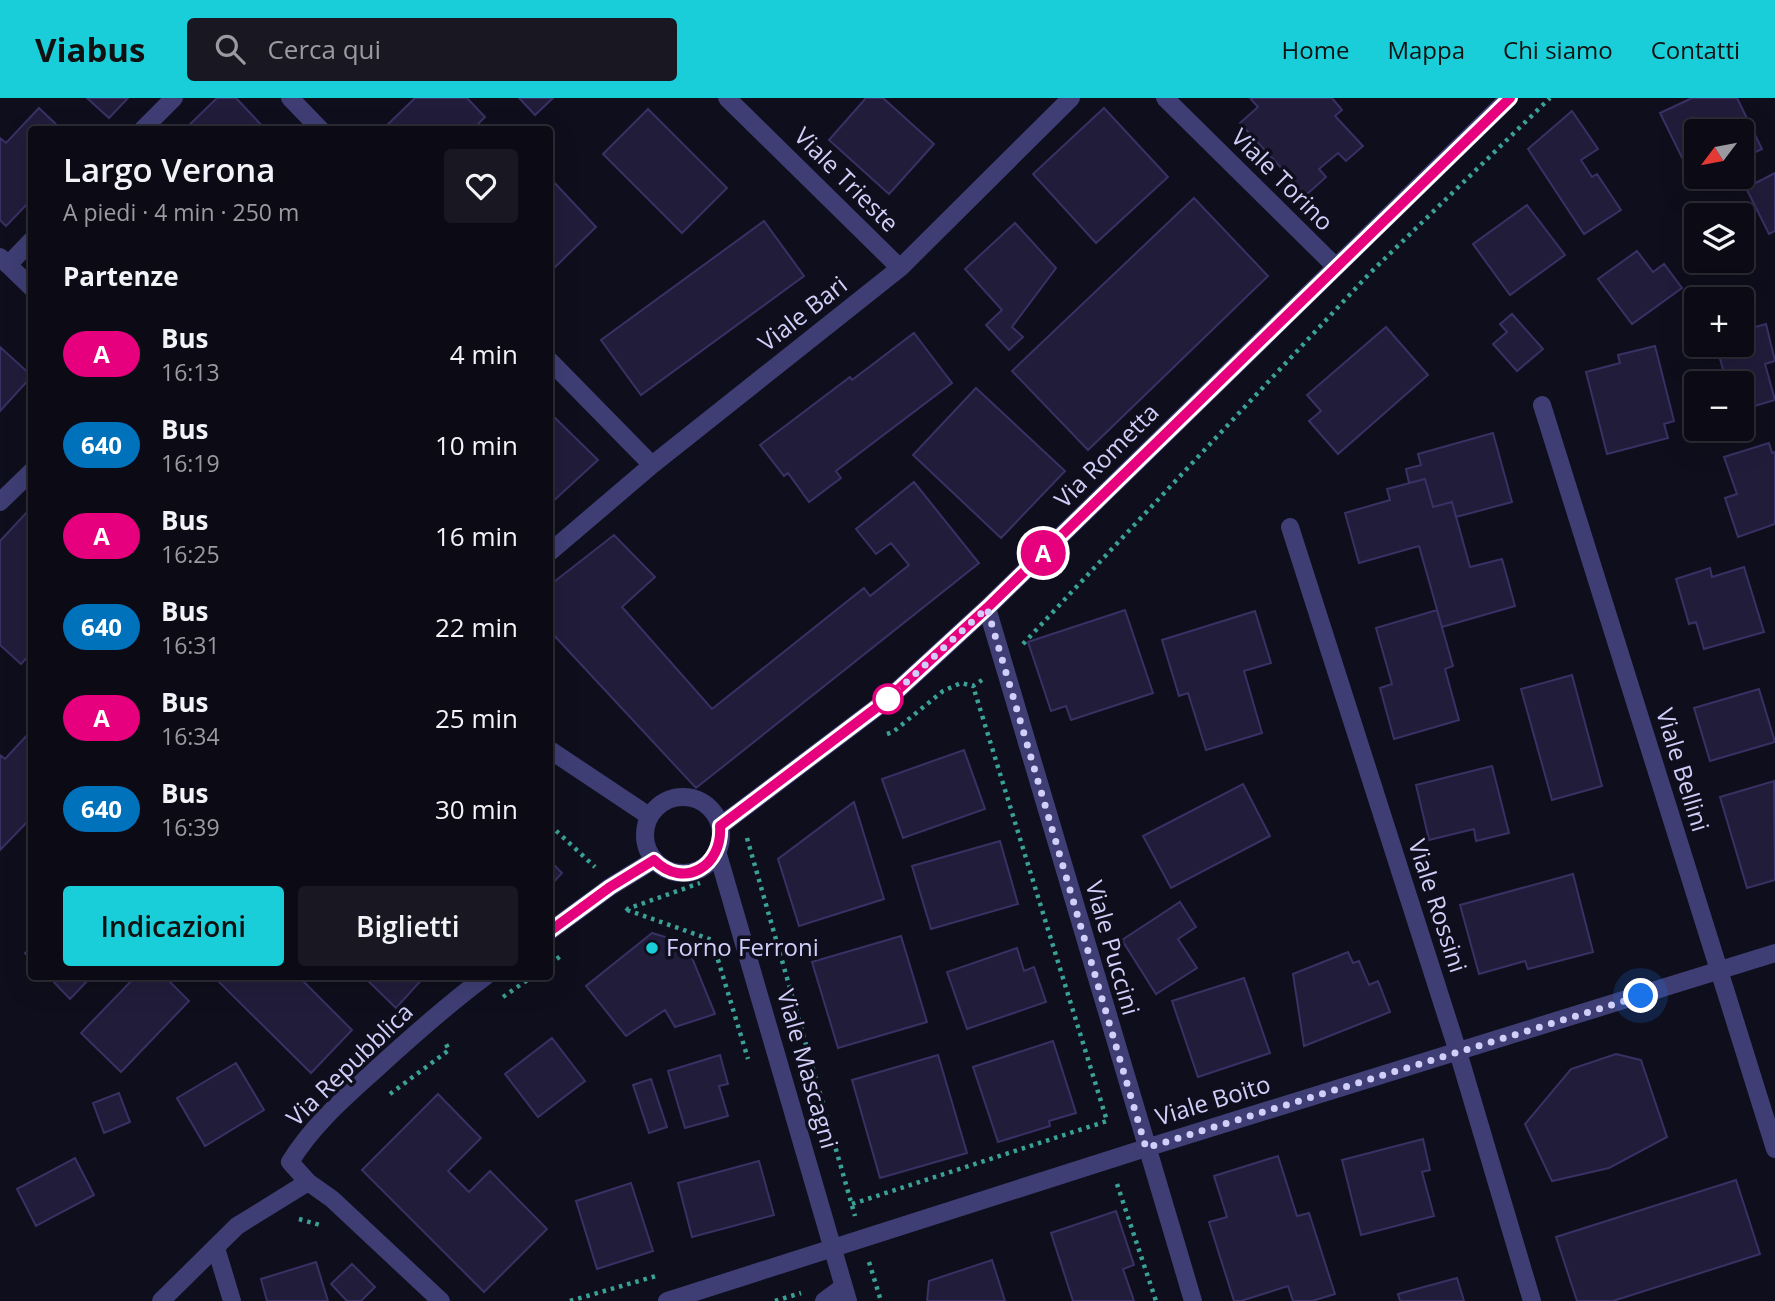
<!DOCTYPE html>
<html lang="it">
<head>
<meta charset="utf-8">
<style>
	:root { --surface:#0b0a15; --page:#191822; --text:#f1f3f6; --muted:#9a9aa0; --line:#2b2b34; --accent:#1aced9 }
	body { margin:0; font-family:"Open Sans",sans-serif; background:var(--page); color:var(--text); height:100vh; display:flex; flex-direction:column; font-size:26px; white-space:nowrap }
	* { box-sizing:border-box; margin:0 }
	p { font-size:23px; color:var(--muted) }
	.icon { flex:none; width:38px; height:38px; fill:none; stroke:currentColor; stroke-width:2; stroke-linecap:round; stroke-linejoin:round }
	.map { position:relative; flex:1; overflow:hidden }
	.sheet { position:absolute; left:28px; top:28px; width:525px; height:854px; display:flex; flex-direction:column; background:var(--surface); border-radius:7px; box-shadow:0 7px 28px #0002,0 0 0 2px var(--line) }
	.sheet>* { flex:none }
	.badge { padding:0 14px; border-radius:23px; font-size:24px; line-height:46px }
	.needle { width:46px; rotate:238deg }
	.fabs { position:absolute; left:1684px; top:21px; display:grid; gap:14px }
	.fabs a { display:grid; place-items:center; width:70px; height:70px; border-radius:7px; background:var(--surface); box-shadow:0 7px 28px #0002,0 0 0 2px var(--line); font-size:35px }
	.you { position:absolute; width:35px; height:35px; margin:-18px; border:5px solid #fff; border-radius:50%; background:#1a73e8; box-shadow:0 0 0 10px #1a73e833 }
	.map>.badge { position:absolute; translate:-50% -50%; box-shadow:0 0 0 4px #fff }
	h2 { padding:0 35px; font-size:26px; line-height:63px }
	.round { display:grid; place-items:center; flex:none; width:74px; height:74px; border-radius:7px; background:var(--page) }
	.summary { display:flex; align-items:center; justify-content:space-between; height:119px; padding:0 35px }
	h1 { font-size:33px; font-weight:600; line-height:52px }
	.action { display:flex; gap:14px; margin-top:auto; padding:14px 35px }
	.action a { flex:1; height:80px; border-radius:7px; background:var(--accent); color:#111; font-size:28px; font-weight:600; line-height:80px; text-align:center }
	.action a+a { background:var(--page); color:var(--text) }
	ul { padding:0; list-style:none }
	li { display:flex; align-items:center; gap:21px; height:91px; padding:0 35px }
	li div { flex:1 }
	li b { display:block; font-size:26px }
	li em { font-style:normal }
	li .badge { min-width:77px; font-weight:700; text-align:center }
	header { display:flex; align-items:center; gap:42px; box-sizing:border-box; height:98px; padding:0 35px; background:var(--accent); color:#111 }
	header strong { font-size:33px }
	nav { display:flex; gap:38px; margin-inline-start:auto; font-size:24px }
	.search { width:490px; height:63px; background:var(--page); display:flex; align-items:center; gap:18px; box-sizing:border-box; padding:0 24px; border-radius:7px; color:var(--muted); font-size:26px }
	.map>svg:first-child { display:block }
	.building { fill:#211c3a; stroke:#393164; stroke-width:2 }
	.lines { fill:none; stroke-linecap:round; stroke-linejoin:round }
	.path { stroke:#3aa196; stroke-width:4.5; stroke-dasharray:3.5 5; stroke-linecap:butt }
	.minor { stroke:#3e3e75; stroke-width:18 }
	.line-casing { stroke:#fff; stroke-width:16 }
	.line { stroke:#e6007e; stroke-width:10 }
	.walk { stroke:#d1cef9; stroke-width:7; stroke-dasharray:0 12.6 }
	.stop-dot { fill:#fff; stroke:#e6007e; stroke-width:3.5 }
	.poi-dot { fill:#1aced9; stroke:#0f0e1c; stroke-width:2.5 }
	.labels { text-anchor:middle; stroke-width:7; stroke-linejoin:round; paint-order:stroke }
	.street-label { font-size:24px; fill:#d1cef9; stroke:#0f0e1c }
	.poi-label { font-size:24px; fill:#d1cef9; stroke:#0f0e1c; text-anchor:start }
</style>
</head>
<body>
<header>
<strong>Viabus</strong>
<div class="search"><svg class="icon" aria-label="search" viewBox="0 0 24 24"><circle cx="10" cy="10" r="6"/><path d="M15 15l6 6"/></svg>Cerca qui</div>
<nav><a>Home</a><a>Mappa</a><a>Chi siamo</a><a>Contatti</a></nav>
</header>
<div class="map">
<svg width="1775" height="1203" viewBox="0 0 1775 1203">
	<rect width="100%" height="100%" fill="#0f0e1c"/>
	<path class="building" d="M87,0H128L109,20Z
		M217,0H236L266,32H184Z
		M415,0H467L485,19L472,32H382Z
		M519,0H553L535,17Z
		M866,0H883L934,46L889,96L829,42Z
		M1250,0H1332L1342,12L1335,18L1363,48L1346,63L1338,55L1319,71L1326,79L1306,97L1240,25L1258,9Z
		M1692,0H1737L1762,51L1741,61V33H1696V79H1704L1694,84L1660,15Z
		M39,10L62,32H32V101L6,128L0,122V40L6,45Z
		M1104,10L1168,79L1096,145L1033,76Z
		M648,11L727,90L682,135L603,56Z
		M1572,13L1598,51L1581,62L1592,79L1597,76L1621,112L1584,136L1528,51Z
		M1775,75V133L1769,136L1746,90Z
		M550,80L596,129L550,174Z
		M1194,100L1268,178L1088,352L1012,273Z
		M1527,107L1565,157L1510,197L1473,146Z
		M764,123L804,178L641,297L601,242Z
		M1015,125L1056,170L1012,229L1023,239L1009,252L986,227L1002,212L965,171Z
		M1637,153L1653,174L1664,166L1682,190L1632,226L1598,181Z
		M1512,216L1543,251L1517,273L1493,246L1507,234L1500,226Z
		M1766,226L1775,263L1765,266L1775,302L1741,312V285H1727L1716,247H1741V233Z
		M1386,229L1428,277L1338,356L1309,323L1321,313L1307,297Z
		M914,235L952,285L836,373L841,380L809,404L788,375L784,378L760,347L850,279L852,282Z
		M1655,248L1674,323L1664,326L1668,340L1607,356L1586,274L1620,265L1618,257Z
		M0,249L32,278L0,313Z
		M976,290L1065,373L1001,440L913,357Z
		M550,315L598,362L550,406Z
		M1493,335L1512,404L1456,419L1452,404L1433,409L1425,381L1409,385L1406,371L1421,367L1418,356Z
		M1769,345L1772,355L1775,354V426L1738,439L1725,400L1737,396L1724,359Z
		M1425,381L1433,409L1452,404L1470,469L1502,461L1515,508L1442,529L1419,448L1359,465L1345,415L1390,402L1387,391Z
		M914,384L979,465L696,690L550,533V487L614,437L655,479L622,509L712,611L864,490L870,498L909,467L891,445L876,456L856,431Z
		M27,414L32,418V554L21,566L0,547V443Z
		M1744,469L1764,534L1704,551L1696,524L1689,526L1676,481L1710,470L1712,479Z
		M1125,512L1153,595L1071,622L1066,608L1051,613L1028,544Z
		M1437,512L1453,568L1445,571L1459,622L1394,641L1380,590L1392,586L1376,530Z
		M1255,513L1271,565L1244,573L1262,635L1206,652L1188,595L1179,598L1162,542Z
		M1572,577L1602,688L1552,702L1521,591Z
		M1759,591L1775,644L1710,663L1694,610Z
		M30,634L32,719L0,752V657L5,661Z
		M964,652L985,711L903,740L882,681Z
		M1492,668L1509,735L1476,743L1474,731L1429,742L1416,687Z
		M1774,683L1775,782L1747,790L1720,699Z
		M1243,686L1270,738L1171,790L1143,738Z
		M854,704L884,801L799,828L778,761Z
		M1000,743L1018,806L931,831L912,768Z
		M550,763L562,775L550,788Z
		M1573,776L1593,854L1528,871L1525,863L1479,876L1460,807Z
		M1180,804L1196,829L1178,841L1197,870L1156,896L1122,842Z
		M652,835L686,845L715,916L675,929L665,912L626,938L586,888Z
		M901,838L927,924L838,950L812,864Z
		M32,849V862L25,855Z
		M1017,850L1024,873L1034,869L1046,904L967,931L947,874Z
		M1348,854L1353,865L1359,863L1369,887L1378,883L1390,914L1304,948L1293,876Z
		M48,878H92L70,901Z
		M136,878H164L189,903L121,974L81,935Z
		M213,878H298L352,932L311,975Z
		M363,878H425L396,910Z
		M1244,880L1270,955L1198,979L1172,903Z
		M552,940L585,983L538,1019L505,976Z
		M1053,943L1076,1015L1049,1023L1050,1028L998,1044L973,969Z
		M1616,956L1641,962L1667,1039L1609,1070L1552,1083L1525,1026L1571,971Z
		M720,957L728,986L719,988L728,1018L685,1030L668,973Z
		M938,957L967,1055L880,1080L852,982Z
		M236,965L264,1012L205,1048L177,1000Z
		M651,981L667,1029L649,1035L633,987Z
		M119,995L130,1024L104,1035L93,1005Z
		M438,996L481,1040L448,1073L469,1094L490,1073L547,1131L484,1194L362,1072Z
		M1423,1041L1430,1072L1422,1074L1434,1118L1361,1137L1342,1062Z
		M1278,1058L1297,1118L1309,1115L1335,1196L1312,1203H1293L1288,1188L1241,1203H1234L1209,1124L1227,1119L1214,1078Z
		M75,1060L94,1097L36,1128L17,1091Z
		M759,1063L774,1117L692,1139L678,1085Z
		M1736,1082L1760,1156L1613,1203H1577L1556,1139Z
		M631,1085L653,1153L597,1171L576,1103Z
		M1116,1113L1134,1167L1123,1171L1134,1203H1073L1051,1135Z
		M992,1162L1005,1203H927L929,1183Z
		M316,1164L328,1203H267L261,1181Z
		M352,1166L375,1189L361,1203H347L331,1186Z
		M1457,1180L1464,1203H1400L1398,1196Z"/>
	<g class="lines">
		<path class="path" d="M1023,546L1370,175L1550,0
			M887,636L893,634L943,593L961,585L973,588L982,582
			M550,727L595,769
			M747,740L855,1118
			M626,810L627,811L700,785
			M627,812L712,842L748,961
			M550,866L562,857
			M503,899L533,878
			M390,996L449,952L445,944
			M1117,1086L1156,1203
			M852,1106L1107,1023L973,588
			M299,1121L320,1127
			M869,1164L881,1203
			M570,1203L656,1178
			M775,1203L801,1195"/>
		<path class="minor" d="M290,0L321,32
			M727,0L900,170
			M1165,0L1335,168
			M142,32L174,0
			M0,159L32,190
			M8,167L32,142
			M550,263L652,367
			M1542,307L1775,1051
			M0,404L32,373
			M1290,429L1458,954L1532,1203
			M550,454L652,367L900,170L1071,0
			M987,510L1193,1203
			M550,652L649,718
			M645 737a38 38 0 1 1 76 0a38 38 0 1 1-76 0Z
			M720,728L888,601L987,510L1509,0
			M717,753L848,1203
			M550,833L610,789L654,762
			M216,1150L232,1203
			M161,1203L237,1128L308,1084
			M441,1203L332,1101L308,1084L290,1064C312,1028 343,1001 374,973C410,940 447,907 486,878
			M667,1203L1146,1050L1775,855
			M824,1203L843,1189"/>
	</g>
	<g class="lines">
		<defs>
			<path id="line" d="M550,833L610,789L654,762C684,792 723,768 720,728L888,601L987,510L1510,0"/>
		</defs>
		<use href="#line" class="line-casing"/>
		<use href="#line" class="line"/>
		<path class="walk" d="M888,601L987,510L1146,1050L1641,898"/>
	</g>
	<circle class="stop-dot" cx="888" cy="601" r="14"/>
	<circle class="poi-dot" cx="652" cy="850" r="7"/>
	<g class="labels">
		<g class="street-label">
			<text transform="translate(846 82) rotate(45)" y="8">Viale Trieste</text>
			<text transform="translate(1282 82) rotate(45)" y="8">Viale Torino</text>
			<text transform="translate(803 216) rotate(-38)" y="8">Viale Bari</text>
			<text transform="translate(1107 358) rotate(-45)" y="8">Via Rometta</text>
			<text transform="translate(1682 672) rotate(73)" y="8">Viale Bellini</text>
			<text transform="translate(1437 808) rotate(72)" y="8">Viale Rossini</text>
			<text transform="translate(1112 850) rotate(74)" y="8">Viale Puccini</text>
			<text transform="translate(350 967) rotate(-44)" y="8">Via Repubblica</text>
			<text transform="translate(807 971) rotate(74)" y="8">Viale Mascagni</text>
			<text transform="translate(1213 1003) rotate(-17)" y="8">Viale Boito</text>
		</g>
		<g class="poi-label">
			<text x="666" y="858">Forno Ferroni</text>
		</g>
	</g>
</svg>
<div class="fabs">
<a><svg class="needle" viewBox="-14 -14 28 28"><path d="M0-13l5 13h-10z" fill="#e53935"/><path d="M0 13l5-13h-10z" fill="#9a9aa0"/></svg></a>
<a><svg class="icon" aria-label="layers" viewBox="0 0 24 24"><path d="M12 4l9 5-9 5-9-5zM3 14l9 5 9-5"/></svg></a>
<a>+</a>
<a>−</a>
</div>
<div class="you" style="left:1641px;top:898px"></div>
<b class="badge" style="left:1043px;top:455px;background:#e6007e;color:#fff">A</b>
<section class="sheet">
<div class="summary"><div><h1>Largo Verona</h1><p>A piedi · 4 min · 250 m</p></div><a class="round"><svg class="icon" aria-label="heart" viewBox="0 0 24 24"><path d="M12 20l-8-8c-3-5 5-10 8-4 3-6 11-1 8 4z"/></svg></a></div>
<h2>Partenze</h2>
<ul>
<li><span class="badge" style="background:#e6007e;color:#fff">A</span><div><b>Bus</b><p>16:13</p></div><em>4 min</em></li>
<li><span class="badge" style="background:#0072bc;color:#fff">640</span><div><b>Bus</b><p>16:19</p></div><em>10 min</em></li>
<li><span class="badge" style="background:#e6007e;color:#fff">A</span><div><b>Bus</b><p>16:25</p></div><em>16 min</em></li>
<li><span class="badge" style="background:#0072bc;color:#fff">640</span><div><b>Bus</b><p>16:31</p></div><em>22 min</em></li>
<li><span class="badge" style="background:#e6007e;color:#fff">A</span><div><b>Bus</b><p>16:34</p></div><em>25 min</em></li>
<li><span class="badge" style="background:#0072bc;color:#fff">640</span><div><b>Bus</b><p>16:39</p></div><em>30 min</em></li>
</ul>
<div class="action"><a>Indicazioni</a><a>Biglietti</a></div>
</section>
</div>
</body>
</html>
